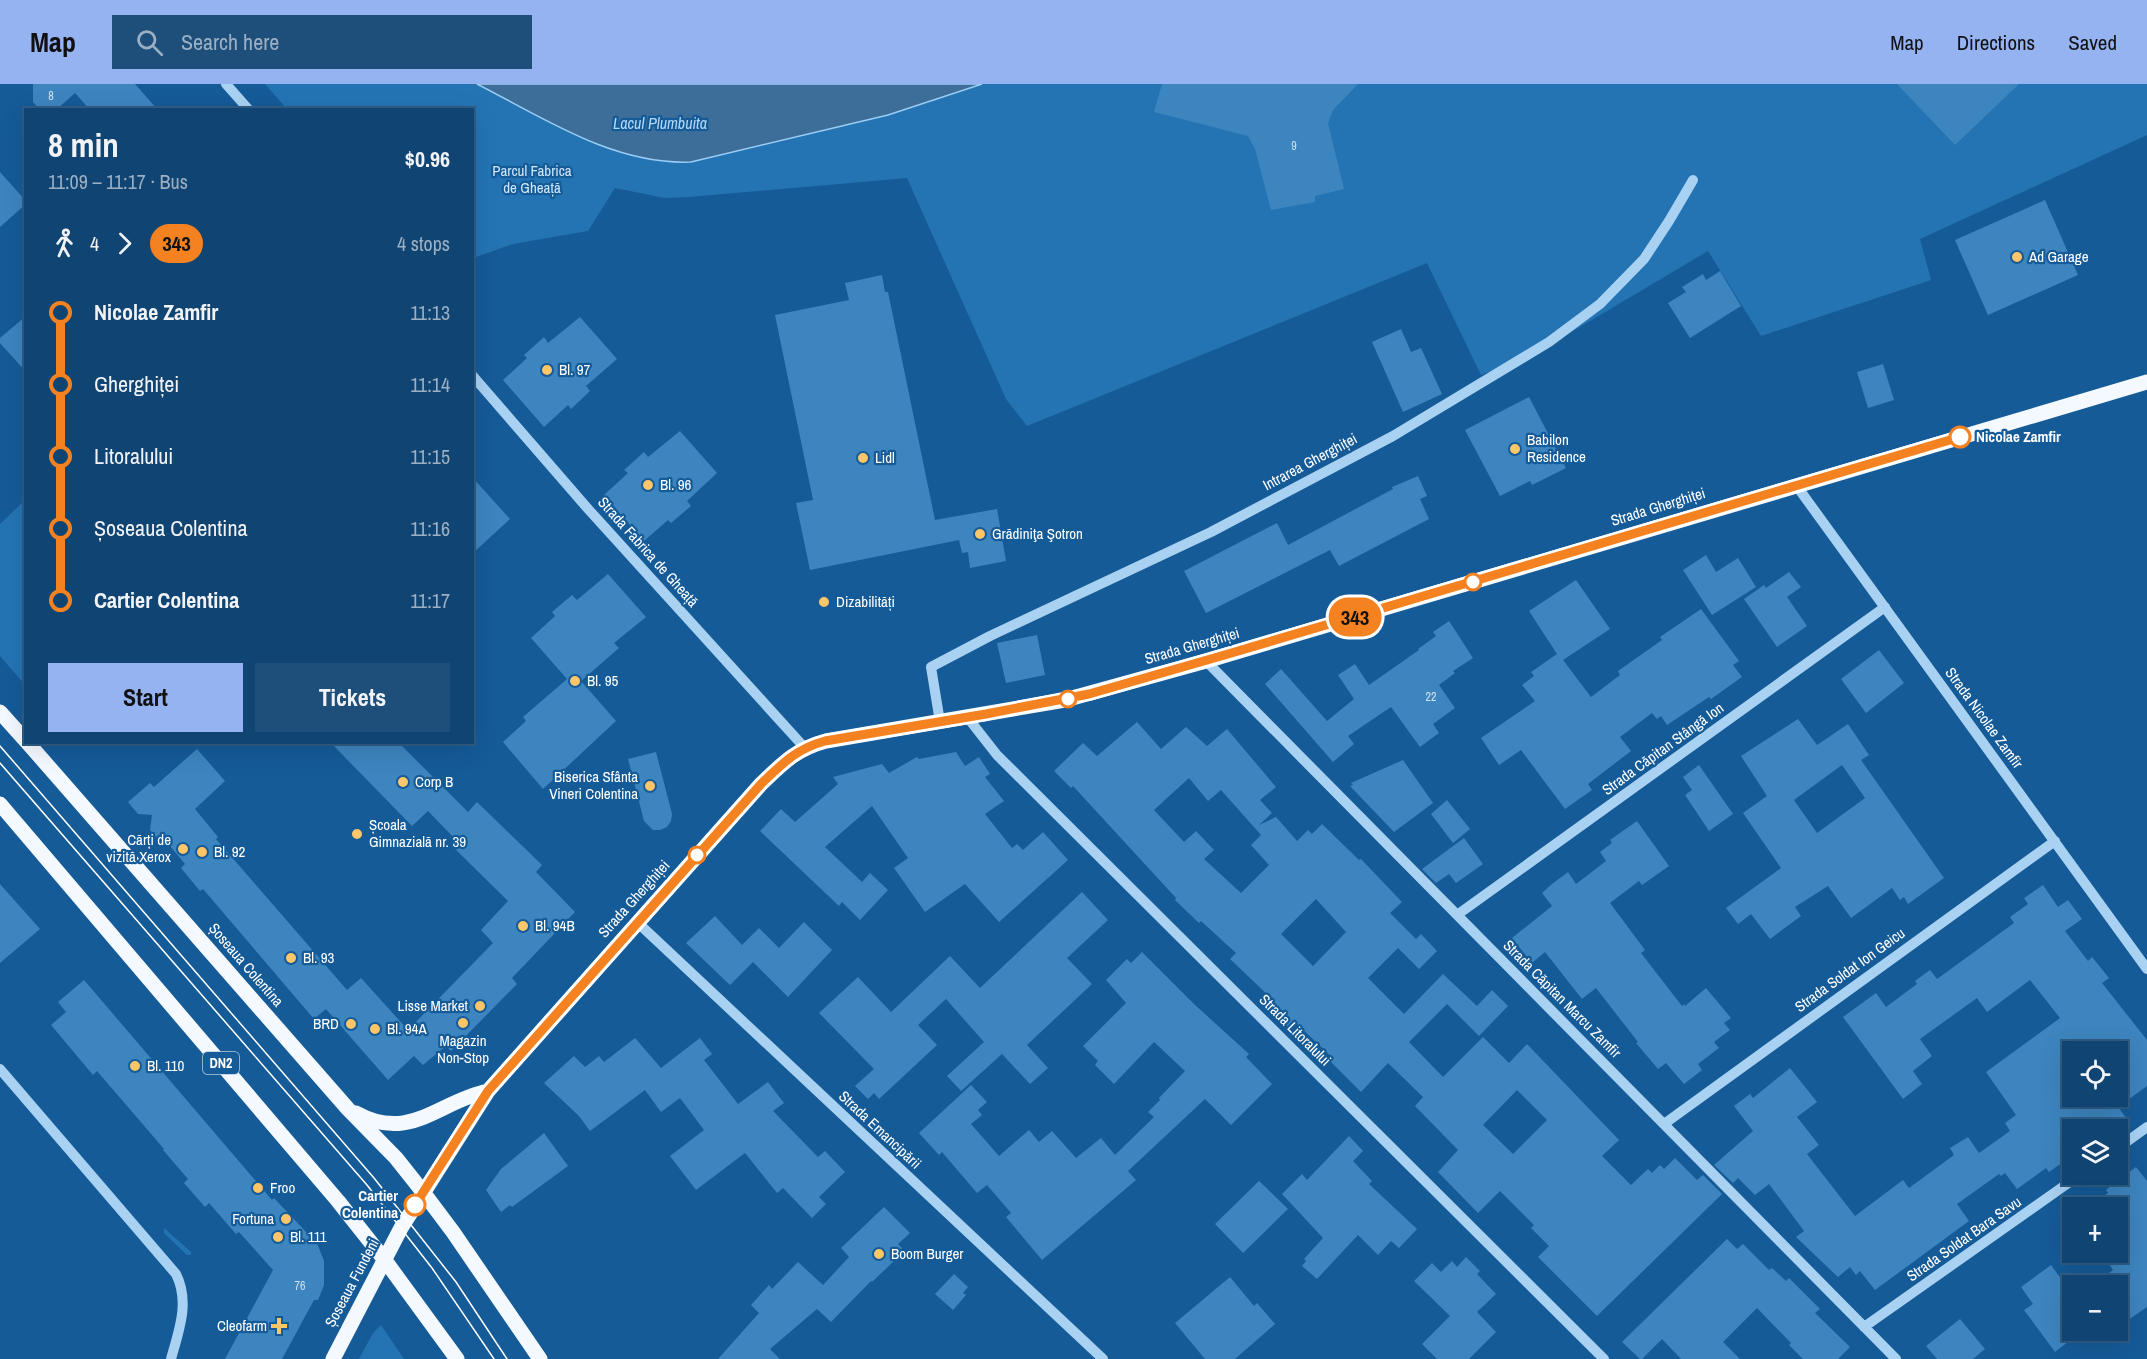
<!DOCTYPE html>
<html lang="en">
<head>
<meta charset="utf-8">
<style>
	:root { --surface:#104472; --page:#1e4e7a; --text:#f1f3f6; --muted:#9cb0c4; --line:#305c84; --accent:#95b2f1 }
	body { margin:0; font-family:"Archivo Narrow",sans-serif; background:var(--page); color:var(--text); height:100vh; display:flex; flex-direction:column; font-size:22px; white-space:nowrap }
	* { box-sizing:border-box; margin:0 }
	p { font-size:20px; color:var(--muted) }
	.icon { flex:none; width:33px; height:33px; fill:none; stroke:currentColor; stroke-width:2; stroke-linecap:round; stroke-linejoin:round }
	.map { position:relative; flex:1; overflow:hidden }
	.side { position:absolute; left:24px; top:24px; width:450px; height:636px; display:flex; flex-direction:column; background:var(--surface); border-radius:0px; box-shadow:0 6px 24px #0002,0 0 0 2px var(--line) }
	.side>* { flex:none }
	.badge { padding:0 12px; border-radius:20px; font-size:21px; line-height:39px }
	.buttons { position:absolute; left:2062px; top:957px; display:grid; gap:12px }
	.buttons a { display:grid; place-items:center; width:66px; height:66px; border-radius:0px; background:var(--surface); box-shadow:0 6px 24px #0002,0 0 0 2px var(--line); font-size:30px }
	.map>.badge { position:absolute; translate:-50% -50%; box-shadow:0 0 0 3px #fff }
	.legs { display:flex; align-items:center; gap:9px; height:66px; padding:0 24px; font-size:20px }
	.legs p { margin-inline-start:auto }
	.head { display:flex; align-items:center; justify-content:space-between; height:102px; padding:0 24px }
	h1 { font-size:33px; font-weight:700; line-height:45px }
	.action { display:flex; gap:12px; margin-top:auto; padding:12px 24px }
	.action a { flex:1; height:69px; border-radius:0px; background:var(--accent); color:#111; font-size:24px; font-weight:700; line-height:69px; text-align:center }
	.action a+a { background:var(--page); color:var(--text) }
	ul { padding:0 24px; list-style:none }
	li { display:flex; align-items:center; gap:21px; height:72px; font-size:22px }
	li i { display:grid; place-items:center; width:9px; height:100%; margin:0 8px; background:currentColor }
	li i::after { content:''; width:15px; height:15px; margin:-8px; border:4px solid; border-radius:50%; background:var(--surface) }
	li p { margin-inline-start:auto }
	li:first-child i { background:linear-gradient(#0000 50%,currentColor 0) }
	li:last-child i { background:linear-gradient(currentColor 50%,#0000 0) }
	header { display:flex; align-items:center; gap:36px; box-sizing:border-box; height:84px; padding:0 30px; background:var(--accent); color:#111 }
	header strong { font-size:28px }
	nav { display:flex; gap:33px; margin-inline-start:auto; font-size:21px }
	.search { width:420px; height:54px; background:var(--page); display:flex; align-items:center; gap:15px; box-sizing:border-box; padding:0 21px; border-radius:0px; color:var(--muted); font-size:22px }
	.map>svg:first-child { display:block }
	.green { fill:#2474b4 }
	.water { fill:#3c6e99; stroke:#9acdf5; stroke-width:1.5 }
	.building { fill:#3d85bf; fill-rule:evenodd }
	.lines { fill:none; stroke-linecap:round; stroke-linejoin:round }
	.minor { stroke:#a8d1f2; stroke-width:10 }
	.major { stroke:#f3f9ff; stroke-width:15 }
	.tram { stroke:#fff; stroke-width:1.5 }
	.line-1-casing { stroke:#fff; stroke-width:14 }
	.line-1 { stroke:#f58220; stroke-width:9 }
	.poi-dot { fill:#ffc569; stroke:#155b98; stroke-width:2 }
	.stop-1-dot { fill:#fff; stroke:#f58220; stroke-width:3 }
	.labels { text-anchor:middle; stroke-width:4.5; stroke-linejoin:round; paint-order:stroke }
	.number-label { font-size:12px; fill:#cee0ef }
	.shield { fill:#155b98; stroke:#b9cee0; stroke-width:1.5 }
	.shield-label { font-size:14px; font-weight:bold; fill:#fff }
	.park-label { font-size:15px; fill:#cfe8fc; stroke:#155b98 }
	.poi-label { font-size:15px; fill:#fff; stroke:#155b98; text-anchor:start }
	.stop-label { font-size:15px; font-weight:bold; fill:#fff; stroke:#155b98; text-anchor:start }
	.street-label { font-size:15px; fill:#fff; stroke:#155b98 }
	.water-label { font-size:16px; font-style:italic; fill:#b4daf9; stroke:#155b98 }
</style>
</head>
<body>
<header>
<strong>Map</strong>
<div class="search"><svg class="icon" aria-label="search" viewBox="0 0 24 24"><circle cx="10" cy="10" r="6"/><path d="M15 15l6 6"/></svg>Search here</div>
<nav><a>Map</a><a>Directions</a><a>Saved</a></nav>
</header>
<div class="map">
<svg width="2147" height="1275" viewBox="0 0 2147 1275">
	<rect width="100%" height="100%" fill="#155b98"/>
	<path class="green" d="M265,0H477L587,56L613,66L691,78L888,31L982,0H2147V51L1920,155L1931,196L1761,252L1708,167L1531,272L1481,291L1427,179L1027,342L1006,315L907,94L689,113L665,114L615,104L588,147L513,160L473,174L472,26L287,25Z
		M25,416V601L0,572V440Z
		M164,1144L191,1168V1171H187L164,1149Z
		M381,1241L404,1275H359L373,1249Z"/>
	<path class="water" d="M477,0H982L888,31L691,78C613,81 544,34 477,0Z"/>
	<path class="building" d="M33,0H135L158,26H90L75,9L56,26H40L33,18Z
		M1162,0H1358L1333,26L1328,39L1344,105L1315,112V118L1271,126L1255,65L1248,52L1154,28Z
		M1897,0H2019L1955,61Z
		M0,88L26,117V120L0,143Z
		M2045,116L2078,191L1988,231L1955,156Z
		M1720,187L1741,222L1690,254L1668,219L1686,208L1682,203L1703,190L1706,196Z
		M882,191L885,208H888L935,436L997,425L1006,477L970,484L968,468L962,469L959,456L810,486L796,419L813,416L775,231L849,216L845,199Z
		M26,232V288L0,259V254Z
		M580,233L617,275L586,302L590,307L571,325L568,321L544,343L503,296L527,274L524,271L544,253L548,259Z
		M1401,245L1411,268L1421,264L1442,310L1403,328L1372,258Z
		M1883,280L1894,316L1868,324L1857,288Z
		M1529,313L1566,384L1532,401L1530,397L1500,412L1465,346Z
		M680,347L717,389L687,417L691,422L671,439L668,436L644,457L604,411L628,389L624,386L644,368L648,373Z
		M1418,392L1427,412L1420,415L1429,435L1339,482L1330,466L1206,529L1184,487L1277,439L1288,461L1393,405L1392,403Z
		M472,393L510,435L472,470Z
		M1706,471L1716,488L1738,474L1756,503L1712,531L1683,486Z
		M1789,488L1801,503L1787,513L1807,542L1777,563L1744,515L1764,501L1766,504Z
		M608,490L646,533L614,559L619,564L581,597L616,637L543,705L503,658L526,637L523,633L567,595L531,554L555,532L552,528L572,511L577,516Z
		M1576,496L1610,545L1563,576L1591,613L1620,591L1618,587L1662,556L1660,553L1701,525L1739,577L1733,581L1742,593L1711,615L1709,613L1667,641L1661,632L1657,635L1652,629L1620,653L1631,667L1588,700L1592,706L1565,725L1521,666L1499,681L1481,654L1535,617L1522,601L1534,592L1531,588L1557,570L1529,527Z
		M1449,537L1473,574L1453,587L1455,589L1439,601L1455,624L1433,640L1439,649L1420,663L1391,623L1348,652L1354,660L1333,678L1265,600L1281,585L1327,637L1354,615L1338,591L1355,580L1369,601L1419,566L1418,565L1436,552L1433,548Z
		M1037,551L1045,591L1006,599L997,559Z
		M1879,566L1904,599L1866,629L1841,595Z
		M1798,635L1817,661L1848,640L1869,671L1861,676L1944,794L1908,820L1904,813L1900,816L1892,804L1851,834L1828,802L1795,823L1801,832L1770,855L1751,830L1738,840L1726,824L1781,784L1743,729L1767,712L1741,672ZM1842,681L1865,714L1817,749L1794,716Z
		M1137,638L1161,665L1186,643L1207,662L1227,645L1276,703L1260,716L1272,729L1259,741L1276,733L1297,757L1308,746L1312,750L1322,740L1359,776L1361,775L1402,818L1390,829L1416,855L1421,850L1437,867L1419,885L1398,864L1368,894L1404,930L1443,890L1477,922L1492,906L1508,922L1479,952L1447,920L1409,958L1443,993L1483,953L1509,979L1527,960L1619,1056L1602,1072L1631,1101L1648,1085L1652,1089L1660,1081L1664,1085L1675,1074L1697,1096L1703,1091L1722,1110L1597,1232L1538,1173L1549,1162L1531,1144L1534,1141L1500,1107L1478,1129L1438,1088L1458,1066L1415,1022L1423,1013L1388,979L1361,1008L1330,977L1333,974L1297,940L1291,946L1264,920L1270,913L1230,875L1236,869L1201,837L1199,839L1175,816L1176,814L1073,702L1071,704L1054,687L1083,659L1097,672ZM1189,694L1208,717L1221,706L1261,751L1251,761L1269,781L1241,809L1204,775L1214,766L1196,747L1184,758L1154,726ZM1316,815L1346,848L1313,882L1281,850ZM1517,1006L1547,1036L1513,1070L1483,1041Z
		M330,658H398L468,728L477,718L542,781L536,788L575,828L512,894L517,900L451,967L446,962L423,981L414,972L388,996L326,925L314,935L203,805L200,807L181,784L185,780L165,756H159L150,746L152,731L138,730L128,718L150,699L154,703L197,665L225,697L195,725L218,753L216,755L347,906L361,894L408,946L493,859L481,846L508,817L452,762L457,757L428,727L412,742Z
		M656,668L672,730L671,737L667,743L660,746H653L644,737L628,675Z
		M956,668L965,682L979,673L990,690L985,693L1004,717L985,730L1012,764L1017,760L1023,766L1043,748L1068,776L999,838L965,800L925,828L894,784L908,774L872,722L825,763L862,798L870,789L888,806L860,836L842,818L839,822L760,747L781,725L795,738L838,700L833,693L882,680L889,689L917,673L919,675Z
		M1403,676L1433,719L1394,748L1350,702L1353,701L1351,699Z
		M1699,681L1733,730L1709,747L1685,711L1692,706L1683,693Z
		M1447,716L1470,745L1453,759L1431,730Z
		M1637,737L1669,782L1642,801L1639,797L1610,819L1645,866L1641,869L1682,922L1684,920L1685,922L1706,904L1731,934L1724,939L1730,946L1714,958L1719,964L1698,980L1702,986L1684,1000L1666,979L1658,985L1636,959L1638,958L1596,904L1582,915L1545,868L1532,879L1512,854L1552,822L1542,809L1552,800L1568,788L1576,800L1606,777L1600,768L1612,759L1610,756Z
		M1464,754L1483,780L1456,799L1449,790L1436,799L1422,785Z
		M0,800L40,845L0,879Z
		M2043,801L2058,823L2068,816L2082,835L2065,847L2088,877L2092,873L2109,894L2102,899L2147,956V1002L2118,1023V968H2073V1012H2110L2127,1035L2112,1046H2107L2101,1037L2090,1046H2073V1058L2061,1068L2066,1076L2049,1088L2046,1084L2017,1105L2005,1089L2001,1092L1999,1090L1957,1120L1969,1137L1875,1206L1860,1187L1856,1191L1850,1183L1838,1193L1796,1153L1804,1147L1769,1100L1755,1111L1738,1094L1733,1099L1714,1081L1753,1047L1734,1022L1750,1010L1753,1014L1790,984L1817,1018L1797,1033L1819,1061L1807,1070L1855,1132L1903,1096L1909,1104L1954,1071L1950,1064L1968,1053L1979,1069L2010,1047L2005,1039L2016,1031L1986,988L2060,934L2030,896L1987,928L1977,914L1920,955L1932,972L1913,987L1922,1000L1903,1015L1843,933L1876,909L1886,923L1917,900L1915,897L1930,886L1937,895L2014,839L2010,833L2028,820L2024,814Z
		M1082,808L1108,836L1067,874L1092,900L1027,961L1048,984L1030,1000L1002,970L961,1007L947,992L984,958L946,915L918,941L937,961L879,1015L874,1009L868,1015L855,1002L874,985L819,929L858,893L891,928L950,872L980,904Z
		M715,832L742,861L759,844L779,864L804,838L832,866L788,913L753,878L730,901L686,859Z
		M1142,868L1194,920L1249,970L1246,973L1272,1000L1231,1041L1205,1015L1128,1087L1136,1096L1042,1176L1006,1133L1011,1129L987,1101L977,1109L942,1068L939,1071L919,1049L971,1001L987,1018L978,1026L982,1031L971,1040L999,1072L1029,1046L1039,1058L1052,1047L1076,1074L1101,1054L1115,1071L1154,1033L1148,1028L1160,1016L1159,1014L1185,987L1154,958L1114,1000L1095,981L1098,977L1083,962L1126,919L1106,896L1127,875L1131,879Z
		M84,896L272,1116L274,1114L307,1149L311,1148L317,1159L324,1177V1201L318,1216H314L282,1275H225L273,1186L239,1148L236,1150L209,1119L205,1123L184,1099L188,1095L163,1066L164,1065L97,987L93,991L51,941L66,928L58,918Z
		M635,954L661,984L700,954L712,970L704,976L738,1020L768,998L784,1019L773,1027L818,1073L825,1067L845,1088L819,1113L826,1120L812,1134L783,1104L777,1109L745,1069L696,1106L670,1072L704,1046L680,1014L661,1028L645,1006L590,1047L579,1032L544,999L574,972L585,983L599,972L604,978Z
		M544,1049L568,1082L512,1123L510,1121L501,1128L486,1106L501,1085Z
		M1349,1052L1363,1067L1353,1077L1372,1097L1369,1100L1417,1145L1399,1164L1391,1157L1378,1171L1358,1151L1317,1195L1302,1182L1306,1177L1304,1175L1323,1154L1282,1110L1302,1090L1307,1096Z
		M2136,1083L2147,1097V1223L2118,1243V1202H2092L2113,1186L2101,1168H2118V1124H2087L2108,1109L2106,1106Z
		M1259,1097L1288,1125L1243,1169L1215,1140Z
		M884,1123L910,1149L898,1160L902,1164L891,1175L894,1177L872,1198L871,1197L831,1238L817,1225L770,1265L780,1275H718L759,1229L751,1221L769,1201L772,1205L798,1178L823,1201L849,1173L841,1164Z
		M1727,1155L1737,1165L1743,1160L1769,1186L1772,1184L1786,1197L1789,1194L1820,1225L1815,1229L1850,1263L1838,1275H1803L1789,1261L1791,1259L1757,1224L1723,1258L1740,1275H1681L1662,1255L1642,1275H1640L1622,1258Z
		M1466,1173L1480,1187L1477,1190L1496,1210L1477,1228L1496,1248L1469,1275H1437L1422,1260L1450,1232L1414,1197L1432,1179L1441,1188L1452,1177L1457,1183Z
		M2051,1181L2073,1211V1254L2055,1268L2024,1226L2033,1220L2021,1203Z
		M954,1190L968,1203L963,1209L966,1211L953,1226L935,1210Z
		M1230,1193L1254,1222L1257,1219L1275,1240L1235,1275H1205L1175,1239Z
		M1960,1235L1985,1265L1973,1275H1937L1926,1262Z"/>
	<g class="lines">
		<path class="minor" d="M226,0L249,26
			M472,291L589,426L804,663
			M1796,401L2147,885
			M1206,577L1896,1275
			M968,634L997,671L1604,1275
			M940,638L931,583L990,552L1211,448L1393,352L1549,258L1600,220L1644,175L1669,137L1693,96
			M1457,831L1885,523
			M637,838L1103,1275
			M0,985L176,1190C190,1218 179,1246 171,1275
			M1664,1040L2055,757
			M2118,1064L2147,1043
			M1864,1243L2081,1090"/>
		<path class="major" d="M0,628L26,657
			M27,658L348,1025L396,1074L423,1108L453,1148L540,1275
			M0,720L338,1117L384,1175L457,1275
			M356,1029C410,1059 439,1017 488,1007
			M333,1275L401,1144L488,1007L761,700C783,679 796,665 826,657L1065,616L1206,577L2147,298"/>
		<path class="tram" d="M0,662L374,1094L456,1198L507,1275
			M0,679L367,1101L432,1184L494,1275"/>
	</g>
	<g class="lines">
		<defs>
			<path id="line-1" d="M415,1121L488,1007L761,700C783,679 796,665 825,657L986,630L1089,610L1228,570L1960,353"/>
		</defs>
		<use href="#line-1" class="line-1-casing"/>
		<use href="#line-1" class="line-1"/>
	</g>
	<g class="poi-dot">
		<circle cx="2017" cy="173" r="6"/>
		<circle cx="547" cy="286" r="6"/>
		<circle cx="1515" cy="365" r="6"/>
		<circle cx="863" cy="374" r="6"/>
		<circle cx="648" cy="401" r="6"/>
		<circle cx="980" cy="450" r="6"/>
		<circle cx="824" cy="518" r="6"/>
		<circle cx="575" cy="597" r="6"/>
		<circle cx="403" cy="698" r="6"/>
		<circle cx="650" cy="702" r="6"/>
		<circle cx="357" cy="750" r="6"/>
		<circle cx="183" cy="765" r="6"/>
		<circle cx="202" cy="768" r="6"/>
		<circle cx="523" cy="842" r="6"/>
		<circle cx="291" cy="874" r="6"/>
		<circle cx="480" cy="922" r="6"/>
		<circle cx="463" cy="939" r="6"/>
		<circle cx="351" cy="940" r="6"/>
		<circle cx="375" cy="945" r="6"/>
		<circle cx="135" cy="982" r="6"/>
		<circle cx="258" cy="1104" r="6"/>
		<circle cx="286" cy="1135" r="6"/>
		<circle cx="278" cy="1153" r="6"/>
		<circle cx="879" cy="1170" r="6"/>
		<path d="M276 1233h6v6h6v6h-6v6h-6v-6h-6v-6h6z"/>
	</g>
	<g class="stop-1-dot">
		<circle cx="1960" cy="353" r="10"/>
		<circle cx="1473" cy="498" r="8"/>
		<circle cx="1068" cy="615" r="8"/>
		<circle cx="697" cy="771" r="8"/>
		<circle cx="415" cy="1121" r="10"/>
	</g>
	<g class="labels">
		<g class="number-label">
			<text x="51" y="16">8</text>
			<text x="1294" y="66">9</text>
			<text x="1431" y="617">22</text>
			<text x="300" y="1206">76</text>
		</g>
		<rect class="shield" x="203" y="968" width="36" height="22" rx="4.5"/>
		<g class="shield-label">
			<text x="221" y="984">DN2</text>
		</g>
		<g class="park-label">
			<text x="532" y="92">Parcul Fabrica<tspan x="532" dy="17">de Gheață</tspan></text>
		</g>
		<g class="poi-label">
			<text x="2029" y="178">Ad Garage</text>
			<text x="559" y="291">Bl. 97</text>
			<text x="1527" y="361">Babilon<tspan x="1527" dy="17">Residence</tspan></text>
			<text x="875" y="379">Lidl</text>
			<text x="660" y="406">Bl. 96</text>
			<text x="992" y="455">Grădiniţa Şotron</text>
			<text x="836" y="523">Dizabilități</text>
			<text x="587" y="602">Bl. 95</text>
			<text x="638" y="698" text-anchor="end">Biserica Sfânta<tspan x="638" dy="17">Vineri Colentina</tspan></text>
			<text x="415" y="703">Corp B</text>
			<text x="369" y="746">Școala<tspan x="369" dy="17">Gimnazială nr. 39</tspan></text>
			<text x="171" y="761" text-anchor="end">Cărți de<tspan x="171" dy="17">vizită Xerox</tspan></text>
			<text x="214" y="773">Bl. 92</text>
			<text x="535" y="847">Bl. 94B</text>
			<text x="303" y="879">Bl. 93</text>
			<text x="468" y="927" text-anchor="end">Lisse Market</text>
			<text x="339" y="945" text-anchor="end">BRD</text>
			<text x="387" y="950">Bl. 94A</text>
			<text x="463" y="962" text-anchor="middle">Magazin<tspan x="463" dy="17">Non-Stop</tspan></text>
			<text x="147" y="987">Bl. 110</text>
			<text x="270" y="1109">Froo</text>
			<text x="274" y="1140" text-anchor="end">Fortuna</text>
			<text x="290" y="1158">Bl. 111</text>
			<text x="891" y="1175">Boom Burger</text>
			<text x="267" y="1247" text-anchor="end">Cleofarm</text>
		</g>
		<g class="stop-label">
			<text x="1976" y="358">Nicolae Zamfir</text>
			<text x="398" y="1117" text-anchor="end">Cartier<tspan x="398" dy="17">Colentina</tspan></text>
		</g>
		<g class="street-label">
			<text transform="translate(1310 378) rotate(-28)" y="5">Intrarea Gherghiței</text>
			<text transform="translate(1658 423) rotate(-17)" y="5">Strada Gherghiței</text>
			<text transform="translate(648 468) rotate(48)" y="5">Strada Fabrica de Gheață</text>
			<text transform="translate(1192 562) rotate(-16)" y="5">Strada Gherghiței</text>
			<text transform="translate(1984 634) rotate(54)" y="5">Strada Nicolae Zamfir</text>
			<text transform="translate(1663 665) rotate(-36)" y="5">Strada Căpitan Stângă Ion</text>
			<text transform="translate(634 815) rotate(-48)" y="5">Strada Gherghiței</text>
			<text transform="translate(246 881) rotate(49)" y="5">Șoseaua Colentina</text>
			<text transform="translate(1850 886) rotate(-36)" y="5">Strada Soldat Ion Geicu</text>
			<text transform="translate(1562 915) rotate(45)" y="5">Strada Căpitan Marcu Zamfir</text>
			<text transform="translate(1295 946) rotate(45)" y="5">Strada Litoralului</text>
			<text transform="translate(880 1046) rotate(43)" y="5">Strada Emancipării</text>
			<text transform="translate(1964 1155) rotate(-35)" y="5">Strada Soldat Bara Savu</text>
			<text transform="translate(352 1199) rotate(-62)" y="5">Șoseaua Fundeni</text>
		</g>
		<g class="water-label">
			<text x="660" y="45">Lacul Plumbuita</text>
		</g>
	</g>
</svg>
<div class="buttons">
<a><svg class="icon" aria-label="locate" viewBox="0 0 24 24"><circle cx="12" cy="12" r="6"/><path d="M12 2v4M12 18v4M2 12h4M18 12h4"/></svg></a>
<a><svg class="icon" aria-label="layers" viewBox="0 0 24 24"><path d="M12 4l9 5-9 5-9-5zM3 14l9 5 9-5"/></svg></a>
<a>+</a>
<a>−</a>
</div>
<b class="badge" style="left:1355px;top:533px;background:#f58220;color:#111">343</b>
<section class="side">
<div class="head"><div><h1>8 min</h1><p>11:09 – 11:17 · Bus</p></div><b>$0.96</b></div>
<div class="legs"><svg class="icon" aria-label="walk" viewBox="0 0 24 24"><circle cx="13" cy="4" r="2"/><path d="M13 8l-2 6 4 7M11 14l-3 7M7 12l3-4h3l4 4"/></svg>4<svg class="icon" aria-label="forward" viewBox="0 0 24 24"><path d="M9 5l7 7-7 7"/></svg><b class="badge" style="background:#f58220;color:#111">343</b><p>4 stops</p></div>
<ul>
<li><i style="color:#f58220"></i><b>Nicolae Zamfir</b><p>11:13</p></li>
<li><i style="color:#f58220"></i><span>Gherghiței</span><p>11:14</p></li>
<li><i style="color:#f58220"></i><span>Litoralului</span><p>11:15</p></li>
<li><i style="color:#f58220"></i><span>Șoseaua Colentina</span><p>11:16</p></li>
<li><i style="color:#f58220"></i><b>Cartier Colentina</b><p>11:17</p></li>
</ul>
<div class="action"><a>Start</a><a>Tickets</a></div>
</section>
</div>
</body>
</html>
